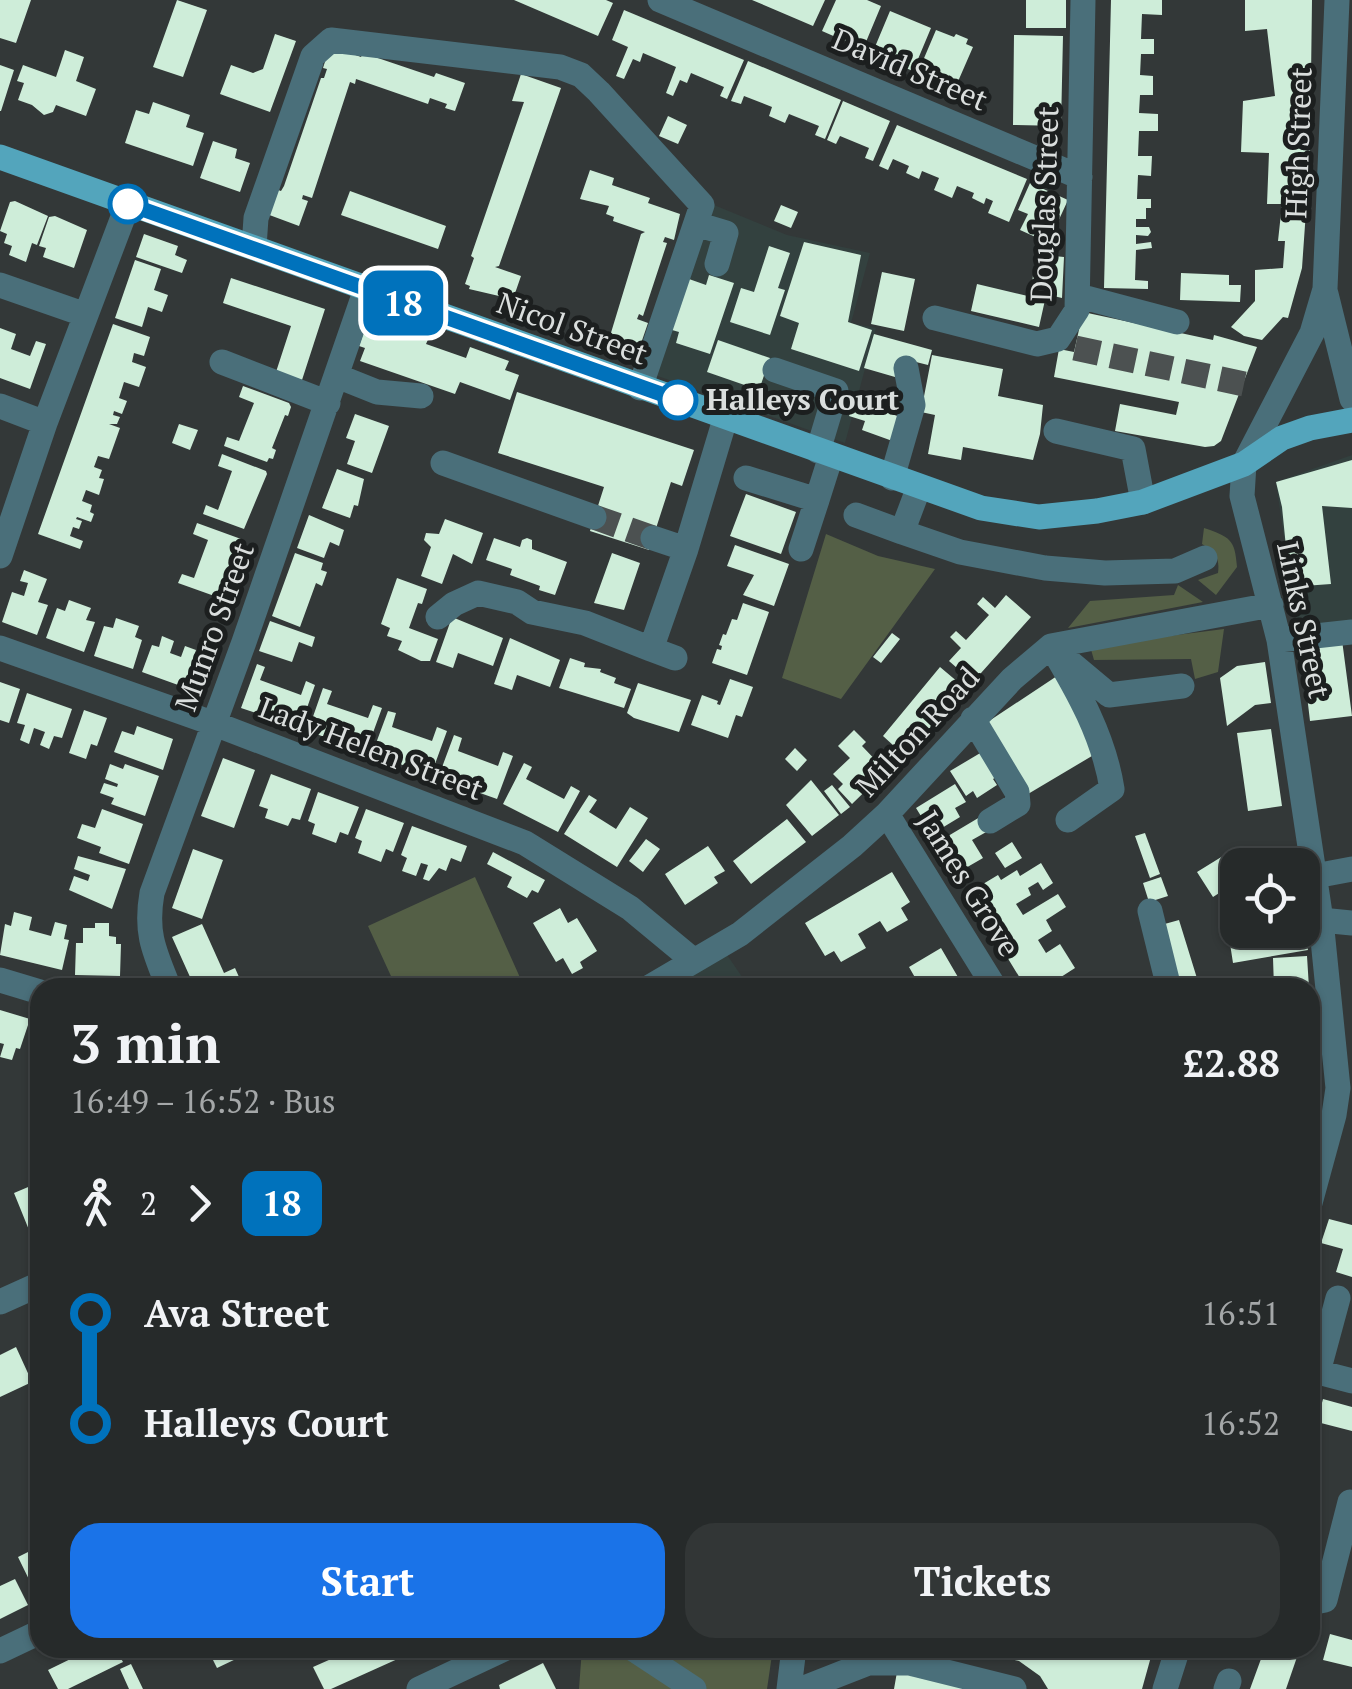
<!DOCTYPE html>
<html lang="en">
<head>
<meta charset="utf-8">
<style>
	:root { --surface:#262a2a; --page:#323636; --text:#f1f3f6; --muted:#a4a7a8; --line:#424647; --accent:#1a73e8 }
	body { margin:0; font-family:"PT Serif",serif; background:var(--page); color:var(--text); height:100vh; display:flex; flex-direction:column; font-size:38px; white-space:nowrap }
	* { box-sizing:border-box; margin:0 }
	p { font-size:32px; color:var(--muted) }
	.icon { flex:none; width:55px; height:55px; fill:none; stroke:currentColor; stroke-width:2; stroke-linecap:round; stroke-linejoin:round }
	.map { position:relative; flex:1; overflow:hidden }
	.details { position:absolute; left:30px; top:978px; width:1290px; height:680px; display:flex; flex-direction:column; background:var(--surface); border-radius:30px; box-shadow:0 2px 8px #0004,0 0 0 2px var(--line) }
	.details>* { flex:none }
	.badge { padding:0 20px; border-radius:15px; font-size:35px; line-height:65px }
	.buttons { position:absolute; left:1220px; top:848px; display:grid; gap:20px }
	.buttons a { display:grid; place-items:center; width:100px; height:100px; border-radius:20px; background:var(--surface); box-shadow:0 2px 8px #0004,0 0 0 2px var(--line); font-size:50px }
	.map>.badge { position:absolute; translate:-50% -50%; box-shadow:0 0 0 5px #fff }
	.legs { display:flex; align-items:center; gap:15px; height:110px; padding:0 40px; font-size:32px }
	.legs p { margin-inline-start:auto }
	.head { display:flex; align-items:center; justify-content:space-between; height:170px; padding:0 40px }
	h1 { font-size:55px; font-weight:700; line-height:75px }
	.primary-button { display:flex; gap:20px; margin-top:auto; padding:20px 40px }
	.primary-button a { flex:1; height:115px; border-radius:30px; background:var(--accent); color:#fff; font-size:40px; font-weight:700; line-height:115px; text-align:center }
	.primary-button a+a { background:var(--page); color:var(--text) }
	ul { padding:0 40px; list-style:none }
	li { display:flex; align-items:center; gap:35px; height:110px; font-size:38px }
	li i { display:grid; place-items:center; width:15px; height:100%; margin:0 12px; background:currentColor }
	li i::after { content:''; width:25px; height:25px; margin:-12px; border:8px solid; border-radius:50%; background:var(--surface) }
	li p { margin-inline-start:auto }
	li:first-child i { background:linear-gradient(#0000 50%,currentColor 0) }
	li:last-child i { background:linear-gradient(currentColor 50%,#0000 0) }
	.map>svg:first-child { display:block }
	.built { fill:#33413f }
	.green { fill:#545f46 }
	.building { fill:#ceedd9 }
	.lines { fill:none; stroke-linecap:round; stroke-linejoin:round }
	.minor-tunnel { stroke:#4c5151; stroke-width:25; stroke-dasharray:25 12; stroke-linecap:butt }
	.minor { stroke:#4a6f7a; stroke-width:25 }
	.major { stroke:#53a5bc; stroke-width:25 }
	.line-1-casing { stroke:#fff; stroke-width:22 }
	.line-1 { stroke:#0072bc; stroke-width:15 }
	.stop-1-dot { fill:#fff; stroke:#0072bc; stroke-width:5 }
	.labels { text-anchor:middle; stroke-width:10; stroke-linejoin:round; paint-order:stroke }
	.street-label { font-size:30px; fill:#dadedd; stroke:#1c1f1f }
	.stop-label { font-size:30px; font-weight:bold; fill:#dadedd; stroke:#1c1f1f; text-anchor:start }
</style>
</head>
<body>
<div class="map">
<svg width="1352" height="1689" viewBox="0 0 1352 1689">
	<rect width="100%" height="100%" fill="#333838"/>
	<path class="built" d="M714,205L787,235L870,253L851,323L876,328L845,443L655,375Z
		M1352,455V638L1299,643L1276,482Z
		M725,952L749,987L664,988Z"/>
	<path class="green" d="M1204,528C1230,537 1235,539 1237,567L1216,595L1198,580L1218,573C1220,557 1215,552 1202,544Z
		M826,534L878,556L935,569L841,699L782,678Z
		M1178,585L1203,602L1068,628L1090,601L1174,595Z
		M1224,629L1218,672L1195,679L1191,659L1094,660L1090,646Z
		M475,877L522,982L510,988L396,987L368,926Z
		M582,1648H773L767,1689H579Z"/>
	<path class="building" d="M0,0H31L16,43L0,38Z
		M177,0L207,10L183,77L153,67Z
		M514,0H606L613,3L598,36Z
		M752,0H825L813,26Z
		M836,0H867L881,6L863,49L822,31Z
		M1026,0H1066V28H1026Z
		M1111,0H1162V15L1142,14L1141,39H1154V54H1141L1140,75L1153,76V95H1140L1139,113L1158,114V131H1139L1138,156H1152L1151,176L1138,175L1137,199H1151V208H1146V219H1136V227H1149L1151,232L1148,236L1136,235V244L1151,242L1152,248L1136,250L1135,280L1148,281V289L1104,288Z
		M1245,0H1312L1310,154L1302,268L1288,318L1283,317L1262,340L1244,336L1231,327L1255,301V270L1283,268L1285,241H1278L1282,204H1267L1269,153L1241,152L1243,101L1275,96L1267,29L1245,31Z
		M624,10L744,60L727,99L720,96L724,87L691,73L687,83L680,80L673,96L666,93L676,67L643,53L640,62L633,59L624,79L616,76L628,47L612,40Z
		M890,11L931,28L913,71L872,54Z
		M936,30L954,37L956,34L968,39L966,44L973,47L956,86L919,70Z
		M275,34L296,41L270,112L220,94L231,65L253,73L263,69Z
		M1014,35L1063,36L1061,126L1013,125Z
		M330,46L361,57L363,53L434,77L436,73L465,83L455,111L445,108L447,104L430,98L428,104L356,79L355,84L350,82L312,198L303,195L302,199L308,201L299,226L264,213L272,188L281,191L284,186L321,78H324L327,69L323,68Z
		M65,50L84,57L76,81L96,89L86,116L56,105L53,112L44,115L32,105L18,100L24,83L17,81L23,65L56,77Z
		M748,61L841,100L825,139L815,135L819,126L789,114L785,123L769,116L772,107L744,96L741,104L731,101Z
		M0,65L14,70L1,111H0Z
		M521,74L561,88L499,266L495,267L521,276L512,302L508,303L498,300L499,296L469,289L470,286L465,284L474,258L471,256L524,102L512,101Z
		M843,101L890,121L873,161L865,158L869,148L840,136L836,144L827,140Z
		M153,102L190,115L186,127L204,133L193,166L125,143L136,110L149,114Z
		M668,116L687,125L678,144L659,136Z
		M897,125L1027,179L1009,222L988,213L993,201L986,198L984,204L972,198L974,193L957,186L952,198L934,190L939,178L922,171L919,179L906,173L909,166L893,159L888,170L879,166Z
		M213,141L237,149L235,158L250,163L240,192L200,178Z
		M590,170L614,178L612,185L650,198L648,203L680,214L674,240L665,237L663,242L667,243L643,316L639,314L637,319L648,323L637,355L619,348L621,340L610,336L641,234L645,232L613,221L614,217L606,214L609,206L580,199Z
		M1030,183L1068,200L1056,226L1048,222L1040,239L1020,230L1028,214L1018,210Z
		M350,191L446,226L438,249L341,215Z
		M15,201L48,216L37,245L32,243L26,262L9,255L12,246L4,243L7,234L0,231L10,202Z
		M781,205L798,212L791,228L774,221Z
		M55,216L87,230L74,268L43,257L46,248L39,246L49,217Z
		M144,234L178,246L175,255L187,260L182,273L136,257Z
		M804,242L861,255L848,322L872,330L859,371L791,349L799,323L780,316Z
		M1037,245L1045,246L1044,255L1064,257L1062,298L1045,294L1046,285L1032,283Z
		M769,246L790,253L778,288L785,290L770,335L730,322L741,288L754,292Z
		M135,260L161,269L154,290L168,295L162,312L148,307L142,327L115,318Z
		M882,272L915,279L904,331L871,324Z
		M1181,273L1229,275V285H1241L1240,302L1180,300Z
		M709,275L734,283L710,354L676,343L679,332L672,330L689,279L706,285Z
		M231,278L325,309L302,380L276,372L291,326L223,303Z
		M977,284L1045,300L1039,327L971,311Z
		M1083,312L1213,340L1214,335L1257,347L1221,441L1214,446L1205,447L1115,431L1120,404L1176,415L1179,402L1054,377L1059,349L1074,352Z
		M388,318L431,333L426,344L466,358L470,347L509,361L505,370L519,375L510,400L460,382L455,394L360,361L365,348L359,346L367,323L384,329Z
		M113,324L150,337L144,356L134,353L132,362L146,367L139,387L124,382L119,398L127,401L122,414L114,411L113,415L120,417L117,424H109L120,428L109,459L98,456L94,467L102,470L99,478L104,479L99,495L86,490L82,501L92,505L90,512L94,514L91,522L77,517L76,519L82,521L79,529L73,527L70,536L83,541L80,549L38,534Z
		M0,328L16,334L11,349L30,356L36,341L46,344L30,389L0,378Z
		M874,334L932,350L928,365L900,358L895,377L864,368Z
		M718,340L770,358L759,390L707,372Z
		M932,355L1003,369L998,396L1043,405L1040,434L1033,460L963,447L961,460L928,454L935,415L921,412Z
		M243,386L289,403L291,407L288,416L285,415L272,448L276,450L273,459L269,458L267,462L224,446L227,437L239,441L254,403L239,397Z
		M517,392L694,450L682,486L671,482L649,550L590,531L604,487L498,453Z
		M854,401L906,419L898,443L862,430L865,421L849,416Z
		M355,414L389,426L372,473L347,464L355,441L346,438Z
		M179,424L198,430L190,450L172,443Z
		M222,454L266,471L267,474L244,529L203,514L206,505L218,510L232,471L218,466Z
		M1352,460V508L1322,506L1331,584L1290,587L1282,507L1276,482Z
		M337,469L364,479L358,506L354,505L350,518L322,508Z
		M746,494L796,512L781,554L730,536Z
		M309,515L344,530L339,546L330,542L324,558L297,548Z
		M445,519L483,533L472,564L453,554L442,584L421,576L431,547L424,540L426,533L439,534Z
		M197,523L241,539L243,542L225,585L226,595L221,594L220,598L178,583L182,574L194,578L208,540L193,534Z
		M494,538L520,547L522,540L527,538L532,540V549L567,562L555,595L539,590L540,586L510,575L512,569L486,560Z
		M735,545L789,564L774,606L743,595L754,575L727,566Z
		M295,553L323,563L321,570L327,572L322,586L316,583L300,627L272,616Z
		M612,553L640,563L624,610L594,603Z
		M24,570L47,579L38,602L48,605L37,635L2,622L12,592L24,596L28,583L20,581Z
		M397,578L427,589L422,604L418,603L409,628L438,639L430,661H421L398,650L402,641L387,636L390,628L381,624Z
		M1006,595L1031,617L973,682L949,661L961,648L950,637L956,631L966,640L989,615L977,604L983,597L995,608Z
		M69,600L91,608L86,620L95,622L84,652L46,638L57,608L65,611Z
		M743,603L769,612L747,675L712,663L717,649L721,650L722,646L719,645L723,634L726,635L732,619L737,620Z
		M452,617L503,638L493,666L458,653L453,668L436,662Z
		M116,618L139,626L135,637L142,640L133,669L94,656L104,626L113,628Z
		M270,621L315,637L312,647L299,642L292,662L259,651Z
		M892,633L900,639L881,663L873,657Z
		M162,636L174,641L170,653L181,657L185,646L196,650L193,660L201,663L192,690L142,672L152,645L159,647Z
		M510,638L560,660L550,687L517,675L512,690L494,684Z
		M1342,640L1352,716L1310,721L1301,645Z
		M570,658L585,663L584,667L601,669L600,672L616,678L614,683L631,689L624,708L559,688Z
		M1265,662L1271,703L1255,705L1227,726L1220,678L1237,666Z
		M257,664L265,667L260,680L301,695L306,681L315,685L300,728L241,708Z
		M940,667L965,688L905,756L883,736Z
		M1057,676L1097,753L1028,794L983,725Z
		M730,679L753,687L742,717L736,715L728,738L691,725L702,695L718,701L717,704L720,705Z
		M0,682L20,689L9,723L0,720Z
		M638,683L691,700L679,732L634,718L627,713Z
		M323,688L332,691L327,704L368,718L373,705L382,708L366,752L308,731Z
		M27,693L72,709L62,738L54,736L49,749L40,745L45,732L34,728L29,744L20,740L25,725L17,723Z
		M84,710L107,718L97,746L91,744L86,759L69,753Z
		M388,711L396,713L392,727L432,741L437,727L447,731L431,775L372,754Z
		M137,726L173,739L163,770L114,752L122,731L134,735Z
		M1271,729L1282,806L1248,811L1237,733Z
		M854,730L866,742L862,746L886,771L852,804L838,789L843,784L833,774L850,758L838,746Z
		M454,735L462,738L458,751L498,766L503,752L513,756L497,799L438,778Z
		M795,748L807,760L797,771L785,759Z
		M987,749L1002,773L993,779L997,785L977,798L973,791L966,796L950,771Z
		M223,758L255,770L234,828L201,816Z
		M524,763L532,767L526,779L564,799L571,786L580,791L558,832L503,804Z
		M110,764L123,769L125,764L159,776L145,816L111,804L114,798L100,793L104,783L117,787L118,784L105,779Z
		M271,774L311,789L300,820L292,818L288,826L265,818L268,809L259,806Z
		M811,780L839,815L812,836L786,805Z
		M955,784L966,802L955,808L960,817L932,834L916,808Z
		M832,785L850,807L841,814L824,791Z
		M318,792L359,807L348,835L340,832L336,843L312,834L315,824L308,821Z
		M589,795L597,800L589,812L616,829L630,807L648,818L617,867L564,834Z
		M102,809L143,824L129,864L99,853L101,847L77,838L82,824L95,828Z
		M366,809L404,823L393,852L386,849L381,862L358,853L362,841L355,838Z
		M980,817L988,831L972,840L983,858L957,873L938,842Z
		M787,819L806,842L751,884L733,861Z
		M412,826L467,846L461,862L451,858L446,871L439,868L429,881L423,879L428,865L421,863L416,876L402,871L407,858L401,855Z
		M1145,833L1160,874L1150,878L1135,836Z
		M646,839L660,849L643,872L629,861Z
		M1012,842L1022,858L1005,868L995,853Z
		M708,846L725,871L714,877L718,883L685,905L665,874Z
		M193,849L223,860L202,919L172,908Z
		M1231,851L1240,865H1238V905L1227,888L1213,897L1197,872Z
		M493,852L545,880L538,893L532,890L527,898L507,887L512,877L487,864Z
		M78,856L126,869L112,909L69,890L74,876L88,881L90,875L74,869Z
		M1041,863L1053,883L1043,890L1038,882L1028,888L1031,895L1016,904L1023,915L1058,894L1066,907L1046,920L1052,931L1038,940L1046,953L1060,944L1075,968L1061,977L1067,988H1026L968,893L998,875L1001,880L1017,870L1020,876Z
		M892,872L910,902L901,908L908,920L887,932L880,921L858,934L866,948L841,962L834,951L825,956L805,923Z
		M1161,877L1168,896L1149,902L1143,883Z
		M560,908L568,923L577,918L597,951L580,962L583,968L572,974L563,958L556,962L533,923Z
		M14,912L32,917L29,930L51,936L55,922L67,925L64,939L69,940L62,970L0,955L5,924L11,926Z
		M1179,920L1200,988H1180L1161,925Z
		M95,923H109V936L116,937V944H121L120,976L75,975L76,943H83V928H95Z
		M202,924L224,973L235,968L239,977L216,988H195L172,937Z
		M1256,930H1304L1308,950L1233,963L1229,937Z
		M941,948L962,984L956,988H921L909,967Z
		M1307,956L1309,988H1274L1273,958Z
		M0,1010L30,1019L20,1049L16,1048L12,1060L0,1057L4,1044L0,1043Z
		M40,1182V1226L29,1230L14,1193Z
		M1329,1219L1352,1225V1277L1336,1272L1343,1249L1321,1243Z
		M16,1347L32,1382L0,1397V1355Z
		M1323,1399L1352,1407V1431L1317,1422Z
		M40,1546V1602L18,1557Z
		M15,1579L28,1605L0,1619V1586Z
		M1330,1634L1352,1640V1667L1323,1660Z
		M93,1648H115L123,1662L68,1689H58L48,1670Z
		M212,1648H233L238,1658L217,1668L208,1650Z
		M356,1648H422L331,1689H324L313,1667Z
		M961,1648H1136L1152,1653L1142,1689H1048L1040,1676L1019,1661Z
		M1265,1648L1297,1657L1286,1689H1250Z
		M543,1663L556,1689H500L499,1685Z
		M131,1664L143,1689H129L120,1669Z
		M897,1672L980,1689H894Z"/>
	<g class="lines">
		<path class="minor-tunnel" d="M1075,348L1244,384
			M594,517L653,538"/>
		<path class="minor" d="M660,0L1080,177
			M696,224L726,233L717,264
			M254,247L256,218L313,56L331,40L560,67L581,75L599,92L702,205L640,388
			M0,285L86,315
			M1326,294L1352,399
			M1079,296L1177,322
			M935,318L1037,344L1058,339L1077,310L1083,0
			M222,362L328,403
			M775,370L836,391L818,451
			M337,376L377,392L421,396
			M0,406L45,423
			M1056,431L1133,449L1143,502
			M443,463L594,517
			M746,478L817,500L831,456
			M892,478L913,405L906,368
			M919,487L902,532L960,552L1045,568L1105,573L1175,571L1205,558
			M856,515L902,532
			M653,538L686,549
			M801,549L817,500
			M0,556L45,423L128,204
			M438,617L454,604L478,593L517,602L532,612L585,623L651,649
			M1279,640L1352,632
			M1051,646C1078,691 1104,737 1112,789L1068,820
			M0,648L215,724L525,843L630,908L694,961
			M675,658L651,649L686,549L726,416
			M1066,659L1109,695L1182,686
			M973,719L1017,792L1018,804L990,821
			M887,814L995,988
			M1315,876L1352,869
			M1150,911L1169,988
			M1321,920L1352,923
			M0,980L40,992
			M169,988C154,951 145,933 152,893L244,642L366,289
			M648,988L740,934L852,846L887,814L1012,679L1051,646L1271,605
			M1310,1203L1334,1115L1338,1088L1321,920L1279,640L1242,496L1244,464L1312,333L1325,289L1337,0
			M0,1302L40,1284
			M1310,1370L1352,1381
			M1318,1372L1338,1298
			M1310,1603L1325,1600L1350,1502
			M632,1648L694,1689
			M0,1651L40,1632
			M419,1689L506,1648
			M789,1689L794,1648
			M802,1689L868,1663H910L1014,1689
			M1165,1689L1178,1648
			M1226,1689L1229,1681"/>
		<path class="major" d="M0,157L981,508L1039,517L1097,511L1143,502L1244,464L1282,438L1310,428L1352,420"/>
	</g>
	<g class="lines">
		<defs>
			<path id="line-1" d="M128,204L678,400"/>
		</defs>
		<use href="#line-1" class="line-1-casing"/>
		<use href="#line-1" class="line-1"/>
	</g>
	<g class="stop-1-dot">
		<circle cx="128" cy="204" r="18"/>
		<circle cx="678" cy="400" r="18"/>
	</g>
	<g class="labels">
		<g class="street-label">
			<text transform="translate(910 70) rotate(23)" y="10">David Street</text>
			<text transform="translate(1299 143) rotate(-88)" y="10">High Street</text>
			<text transform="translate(1045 204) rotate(-88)" y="10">Douglas Street</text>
			<text transform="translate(572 329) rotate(20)" y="10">Nicol Street</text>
			<text transform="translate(1303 620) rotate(78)" y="10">Links Street</text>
			<text transform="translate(215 627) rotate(-70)" y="10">Munro Street</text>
			<text transform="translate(918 732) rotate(-47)" y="10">Milton Road</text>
			<text transform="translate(371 749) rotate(21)" y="10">Lady Helen Street</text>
			<text transform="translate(968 884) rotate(58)" y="10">James Grove</text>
		</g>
		<g class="stop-label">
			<text x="706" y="410">Halleys Court</text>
		</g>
	</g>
</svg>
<div class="buttons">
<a><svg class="icon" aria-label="locate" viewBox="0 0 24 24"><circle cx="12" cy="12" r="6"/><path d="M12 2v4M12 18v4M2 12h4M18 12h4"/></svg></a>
</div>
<b class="badge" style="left:403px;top:303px;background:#0072bc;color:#fff">18</b>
<section class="details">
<div class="head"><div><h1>3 min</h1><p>16:49 – 16:52 · Bus</p></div><b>£2.88</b></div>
<div class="legs"><svg class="icon" aria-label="walk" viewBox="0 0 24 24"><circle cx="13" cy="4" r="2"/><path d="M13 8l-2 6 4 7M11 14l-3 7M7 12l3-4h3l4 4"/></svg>2<svg class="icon" aria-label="forward" viewBox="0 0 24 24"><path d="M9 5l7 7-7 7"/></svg><b class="badge" style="background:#0072bc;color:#fff">18</b></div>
<ul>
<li><i style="color:#0072bc"></i><b>Ava Street</b><p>16:51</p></li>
<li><i style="color:#0072bc"></i><b>Halleys Court</b><p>16:52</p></li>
</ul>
<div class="primary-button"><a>Start</a><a>Tickets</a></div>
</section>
</div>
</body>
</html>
